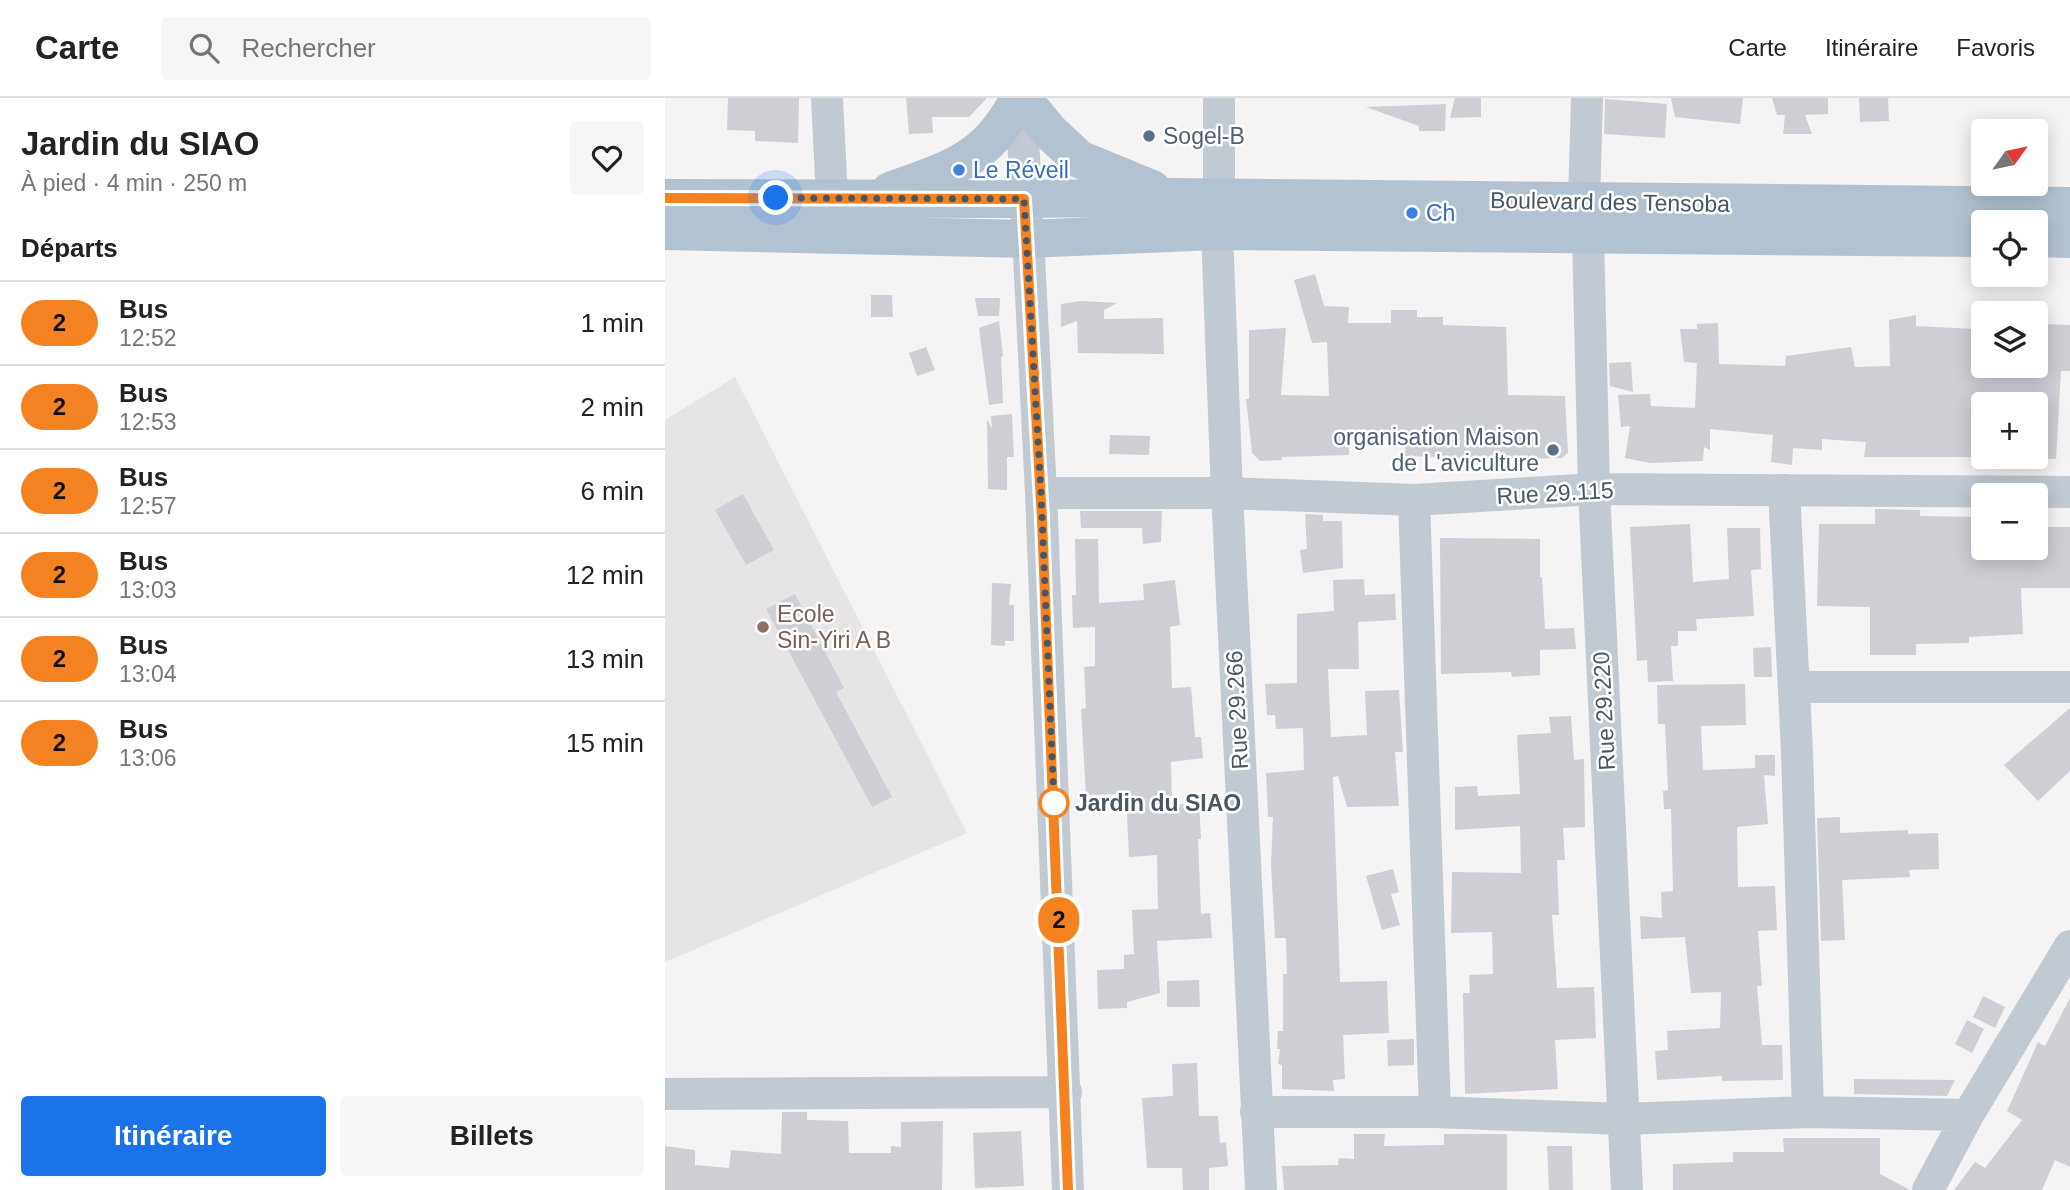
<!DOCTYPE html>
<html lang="fr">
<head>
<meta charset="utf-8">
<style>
	:root { --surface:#fff; --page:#f6f6f6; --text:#222; --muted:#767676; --line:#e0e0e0; --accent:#1a73e8 }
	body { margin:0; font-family:Arial,sans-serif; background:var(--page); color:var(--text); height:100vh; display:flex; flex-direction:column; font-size:26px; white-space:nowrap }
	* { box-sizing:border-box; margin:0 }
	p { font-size:23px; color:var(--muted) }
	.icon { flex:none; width:38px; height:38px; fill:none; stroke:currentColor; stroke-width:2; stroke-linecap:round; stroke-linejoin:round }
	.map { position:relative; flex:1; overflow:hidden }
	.sheet { display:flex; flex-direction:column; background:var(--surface); width:665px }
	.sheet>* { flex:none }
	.badge { padding:0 14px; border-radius:23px; font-size:24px; line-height:46px }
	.needle { width:46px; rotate:57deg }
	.controls { position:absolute; left:1306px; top:21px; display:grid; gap:14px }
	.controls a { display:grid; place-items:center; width:77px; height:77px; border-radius:7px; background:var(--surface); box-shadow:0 4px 18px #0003; font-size:35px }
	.you { position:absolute; width:35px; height:35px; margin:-18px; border:5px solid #fff; border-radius:50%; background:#1a73e8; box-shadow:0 0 0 10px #1a73e833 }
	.map>.badge { position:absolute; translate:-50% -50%; box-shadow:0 0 0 4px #fff }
	h2 { padding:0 21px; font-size:26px; line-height:63px }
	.round { display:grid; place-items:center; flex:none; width:74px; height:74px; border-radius:7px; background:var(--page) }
	.summary { display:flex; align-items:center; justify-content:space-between; height:119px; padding:0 21px }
	h1 { font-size:33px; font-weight:700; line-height:52px }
	.primary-button { display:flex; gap:14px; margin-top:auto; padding:14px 21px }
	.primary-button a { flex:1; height:80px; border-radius:7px; background:var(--accent); color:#fff; font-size:28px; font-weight:700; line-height:80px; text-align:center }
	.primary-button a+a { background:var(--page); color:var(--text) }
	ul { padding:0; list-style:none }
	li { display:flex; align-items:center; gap:21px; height:84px; padding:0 21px; border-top:2px solid var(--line) }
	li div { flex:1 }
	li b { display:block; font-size:26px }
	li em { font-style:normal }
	li .badge { min-width:77px; font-weight:700; text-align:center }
	header { display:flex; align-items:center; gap:42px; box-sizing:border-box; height:98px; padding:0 35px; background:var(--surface); border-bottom:2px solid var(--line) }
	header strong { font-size:33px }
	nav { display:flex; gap:38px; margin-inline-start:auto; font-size:24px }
	.search { width:490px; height:63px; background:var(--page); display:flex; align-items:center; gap:18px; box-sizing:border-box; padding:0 24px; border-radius:7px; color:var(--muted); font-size:26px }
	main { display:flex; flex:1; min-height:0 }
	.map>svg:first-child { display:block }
	.education { fill:#e6e4e5 }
	.building { fill:#cdcfd5 }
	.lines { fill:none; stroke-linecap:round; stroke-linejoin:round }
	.minor { stroke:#c1cad2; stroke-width:32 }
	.major { stroke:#b3c2d1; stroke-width:38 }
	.line-casing { stroke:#fff; stroke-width:16 }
	.line { stroke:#f58220; stroke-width:10 }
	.walk { stroke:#4a5661; stroke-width:7; stroke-dasharray:0 12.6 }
	.service-dot { fill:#5c6f8a; stroke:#fff; stroke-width:2.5 }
	.shop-dot { fill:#3f7fe0; stroke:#fff; stroke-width:2.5 }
	.education-dot { fill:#8d6e63; stroke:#fff; stroke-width:2.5 }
	.stop-dot { fill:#fff; stroke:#f58220; stroke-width:3.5 }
	.labels { text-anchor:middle; stroke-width:5; stroke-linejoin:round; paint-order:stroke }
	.service-label { font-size:23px; fill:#4e5e75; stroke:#fff; text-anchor:start }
	.shop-label { font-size:23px; fill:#366cbe; stroke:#fff; text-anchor:start }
	.street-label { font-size:23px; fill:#4a5661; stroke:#fff }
	.education-label { font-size:23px; fill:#785e54; stroke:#fff; text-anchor:start }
	.stop-label { font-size:23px; font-weight:bold; fill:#4a5661; stroke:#fff; text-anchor:start }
</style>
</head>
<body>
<header>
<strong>Carte</strong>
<div class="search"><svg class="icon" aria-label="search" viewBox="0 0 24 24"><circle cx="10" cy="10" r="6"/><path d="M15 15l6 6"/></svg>Rechercher</div>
<nav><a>Carte</a><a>Itinéraire</a><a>Favoris</a></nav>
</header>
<main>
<section class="sheet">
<div class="summary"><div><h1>Jardin du SIAO</h1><p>À pied · 4 min · 250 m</p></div><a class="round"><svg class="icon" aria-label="heart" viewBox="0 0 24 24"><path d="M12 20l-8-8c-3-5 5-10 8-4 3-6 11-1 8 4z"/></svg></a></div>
<h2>Départs</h2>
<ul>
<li><span class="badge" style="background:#f58220;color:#111">2</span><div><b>Bus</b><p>12:52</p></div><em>1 min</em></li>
<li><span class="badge" style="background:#f58220;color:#111">2</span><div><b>Bus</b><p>12:53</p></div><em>2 min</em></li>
<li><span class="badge" style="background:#f58220;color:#111">2</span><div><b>Bus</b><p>12:57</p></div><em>6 min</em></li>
<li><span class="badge" style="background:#f58220;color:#111">2</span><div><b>Bus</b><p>13:03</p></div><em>12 min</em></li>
<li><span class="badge" style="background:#f58220;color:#111">2</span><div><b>Bus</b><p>13:04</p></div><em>13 min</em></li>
<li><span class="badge" style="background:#f58220;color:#111">2</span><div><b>Bus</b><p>13:06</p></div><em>15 min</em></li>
</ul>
<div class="primary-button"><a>Itinéraire</a><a>Billets</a></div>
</section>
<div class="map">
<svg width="1405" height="1092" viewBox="0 0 1405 1092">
	<rect width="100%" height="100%" fill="#f5f3f3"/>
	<path class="education" d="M70,279L302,735L0,864V322Z"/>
	<path class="building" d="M63,0H134L133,45L90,43V33L62,32Z
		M241,0H322L304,19H267L268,35L244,36Z
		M790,0H816V19L785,20Z
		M1006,0H1078L1075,26L1010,19Z
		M1107,0H1163V16L1140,17L1147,36H1118L1120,17H1112Z
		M1194,0H1223L1224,23L1195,24Z
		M940,1L1002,6L1000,40L939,36Z
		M781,6L780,33H754V28L701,9Z
		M650,176L659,208L684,209L683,225H726V212H752V219H778V227L841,229L843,297L900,298L903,355L897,360L838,361L740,358L741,339H684V357L617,359V362L595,363L587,355L581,301H584V232L621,230L616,297L664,298L662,244L647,245L629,182Z
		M206,197H227L228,219H206Z
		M310,200H335L334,218H313Z
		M416,203L452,205L439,212V221L498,220L499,256L413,255L412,223L396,229V206Z
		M1251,217V228L1309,231L1310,244H1318V268H1370V237H1378L1379,226L1405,227V273H1396L1391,361H1372L1370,306H1318V352H1315V359H1199L1201,344L1157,341V352L1128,350L1127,367L1106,364L1108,337L1045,331V352L1039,349L1038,363L985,365L960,360L965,328L956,329L953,297L985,296L986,308L1030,310L1032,265L1019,264L1015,231H1032V226L1053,225L1054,266L1120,268L1121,258L1186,249L1190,269L1225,268L1224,222Z
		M334,223L338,258L336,259L338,305L324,307L314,230Z
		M261,249L270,272L252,278L244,255Z
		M966,264L968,294L945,288L944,265Z
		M347,316L349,359H342V392L323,391L322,321L327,331L326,318Z
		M445,337L485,338L484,357L444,356Z
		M78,396L109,452L81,467L50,412Z
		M1210,411L1255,412V418L1312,419V450H1341V458H1379L1378,429H1405V490H1356L1358,536L1304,539V545L1251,546V557H1205V509L1152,508L1154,426H1210Z
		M415,413H497L496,444L478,446L477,430H416Z
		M640,416L658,417V423H677L678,470L638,475L635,452L642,451Z
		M1025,426L1028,484L1064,481L1062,430H1095L1096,471L1086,472L1089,518L1031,521L1032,533H1013V548H1006L1008,583L983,584L982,562L972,563L965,429Z
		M775,440L875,441V479H877L880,531L909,530L911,551L875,552V577L847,579L846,574L776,576Z
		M410,441H433L434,505L479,502L478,486L510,482L515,527L505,529L507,590L526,589L530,639H536L538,660L506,664L507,707L534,705L536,741H533L536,816L545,815L547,840L492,843L495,895L462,904V910L433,911L432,872L459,871V857L469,856L467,812L493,811L492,757L464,759L461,696L421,697L416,611L421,610L419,569L430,568V529L408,530L407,497H411Z
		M699,481L700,497L730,496L731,522L693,524L694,571H663L666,639L702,637L700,593L734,592L738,654H730L734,708L682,709L673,678L668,679L675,884L722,883L724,935L678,937L680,981L668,982L669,993L617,991V967L613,966L615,951H612L613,933H618V876H622L621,840H610L606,766L608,719H603L601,675L639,672L638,630L611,631L610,617H602L600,586L632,585V516L669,513L668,482Z
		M327,485L346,486L344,507H349V543H340V548L326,547Z
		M130,496L179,590L171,594L227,699L207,709L101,511Z
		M1106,549L1107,579H1089L1088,550Z
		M1080,586L1081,627L1036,628L1038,672L1090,670V657H1110V678L1099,677L1103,726L1072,729L1073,789L1110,788L1112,832L1093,833L1097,888H1092L1097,947H1117L1118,982L1057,983V978L992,982L990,953L1003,952L1002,933L1055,930L1056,894L1026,895L1020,839L976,841L975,818L997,820L996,794L1008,793L1006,711H999L998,693L1003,692L1000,626H993L992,587Z
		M1405,610V673L1373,703L1339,667Z
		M906,618L909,662L919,661L920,729L898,730L900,762H892L894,817H887L892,890L929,889L931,940L890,942L893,991L800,996L798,895H805L804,877L828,876L827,834L786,835L787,774L856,775L855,728L790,732V689L812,688L813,698L855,696L852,637L886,635L884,619Z
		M1175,719V735L1243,732V736L1273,735L1274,771L1244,772L1245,779L1177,782L1180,842L1156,843L1152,720Z
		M728,771L734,794L726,796L735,827L717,832L701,778Z
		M534,882L535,909H502V883Z
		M1318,898L1340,909L1330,930L1308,919Z
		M1405,900V1069L1390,1062L1377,1092H1289L1310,1064L1320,1070L1357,1022L1342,1013L1373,944L1380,948Z
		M1302,922L1319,931L1307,955L1290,946Z
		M749,941V967L723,968L722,942Z
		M532,965L534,1018H553L555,1045L561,1044L563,1068L544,1070V1092H518L517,1070H482L477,1000L508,998L507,966Z
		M1189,981L1290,982L1282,998L1189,996Z
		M117,1014H142V1022L183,1023L184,1055H226V1048L236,1049V1024L278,1023L277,1092H0V1048L30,1052V1067L64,1070L66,1052L116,1056Z
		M356,1033L359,1088L310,1090L308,1035Z
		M689,1036H720L719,1048L779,1047V1036H842V1092H619L617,1068L673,1067L674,1060L689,1061Z
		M1118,1040H1215V1076L1245,1092H1008V1066L1068,1064V1054H1119Z
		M882,1048H907L908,1092H884Z"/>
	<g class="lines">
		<path class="minor" d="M162,0L167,101
			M356,0L376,395L403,1092
			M554,101V0
			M919,104L922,0
			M552,133L562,395L596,1092
			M923,135L929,391L962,1092
			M1119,392L1132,654L1143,1014
			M376,395H562L749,402L929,391L1405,394
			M749,402L770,1014
			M1129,589H1405
			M0,996L401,994
			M591,1014H770L958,1021L1143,1014L1303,1017
			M1263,1092L1303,1017L1405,848"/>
		<path class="major" d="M357,0L385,34L414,61L487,91
			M225,93C286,71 323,62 354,0
			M0,100L359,101L505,99L1405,108
			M0,133L361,141L552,133L1318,140
			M1370,140L1405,141"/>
	</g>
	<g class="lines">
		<defs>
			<path id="line" d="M0,100L359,101L377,421L403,1092"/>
		</defs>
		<use href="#line" class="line-casing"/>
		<use href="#line" class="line"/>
		<path class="walk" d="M111,100L359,101L376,395L389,705"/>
	</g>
	<g class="service-dot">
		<circle cx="484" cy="38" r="7"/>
		<circle cx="888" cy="352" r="7"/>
	</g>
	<g class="shop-dot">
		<circle cx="294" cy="72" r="7"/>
		<circle cx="747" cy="115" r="7"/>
	</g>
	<circle class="education-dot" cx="98" cy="529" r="7"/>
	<circle class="stop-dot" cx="389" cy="705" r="14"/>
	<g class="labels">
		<g class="service-label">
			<text x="498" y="46">Sogel-B</text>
			<text x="874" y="347" text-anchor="end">organisation Maison<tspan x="874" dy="26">de L'aviculture</tspan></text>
		</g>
		<g class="shop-label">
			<text x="308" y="80">Le Réveil</text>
			<text x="761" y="123">Ch</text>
		</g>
		<g class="street-label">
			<text transform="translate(945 104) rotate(1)" y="8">Boulevard des Tensoba</text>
			<text transform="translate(890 395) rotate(-3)" y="8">Rue 29.115</text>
			<text transform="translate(572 612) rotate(-93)" y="8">Rue 29.266</text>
			<text transform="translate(939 613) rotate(-93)" y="8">Rue 29.220</text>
		</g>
		<g class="education-label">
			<text x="112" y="524">Ecole<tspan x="112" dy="26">Sin-Yiri A B</tspan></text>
		</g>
		<g class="stop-label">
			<text x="410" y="713">Jardin du SIAO</text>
		</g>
	</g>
</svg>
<div class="controls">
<a><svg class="needle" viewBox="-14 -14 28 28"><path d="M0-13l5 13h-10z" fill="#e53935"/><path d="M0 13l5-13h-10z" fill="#767676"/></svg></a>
<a><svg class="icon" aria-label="locate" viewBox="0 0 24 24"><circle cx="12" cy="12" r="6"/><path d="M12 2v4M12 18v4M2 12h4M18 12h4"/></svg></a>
<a><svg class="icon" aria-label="layers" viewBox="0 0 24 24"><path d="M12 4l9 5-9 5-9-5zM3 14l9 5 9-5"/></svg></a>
<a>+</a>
<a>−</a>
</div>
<div class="you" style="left:111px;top:100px"></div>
<b class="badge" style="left:394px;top:822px;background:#f58220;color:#111">2</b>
</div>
</main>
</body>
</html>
